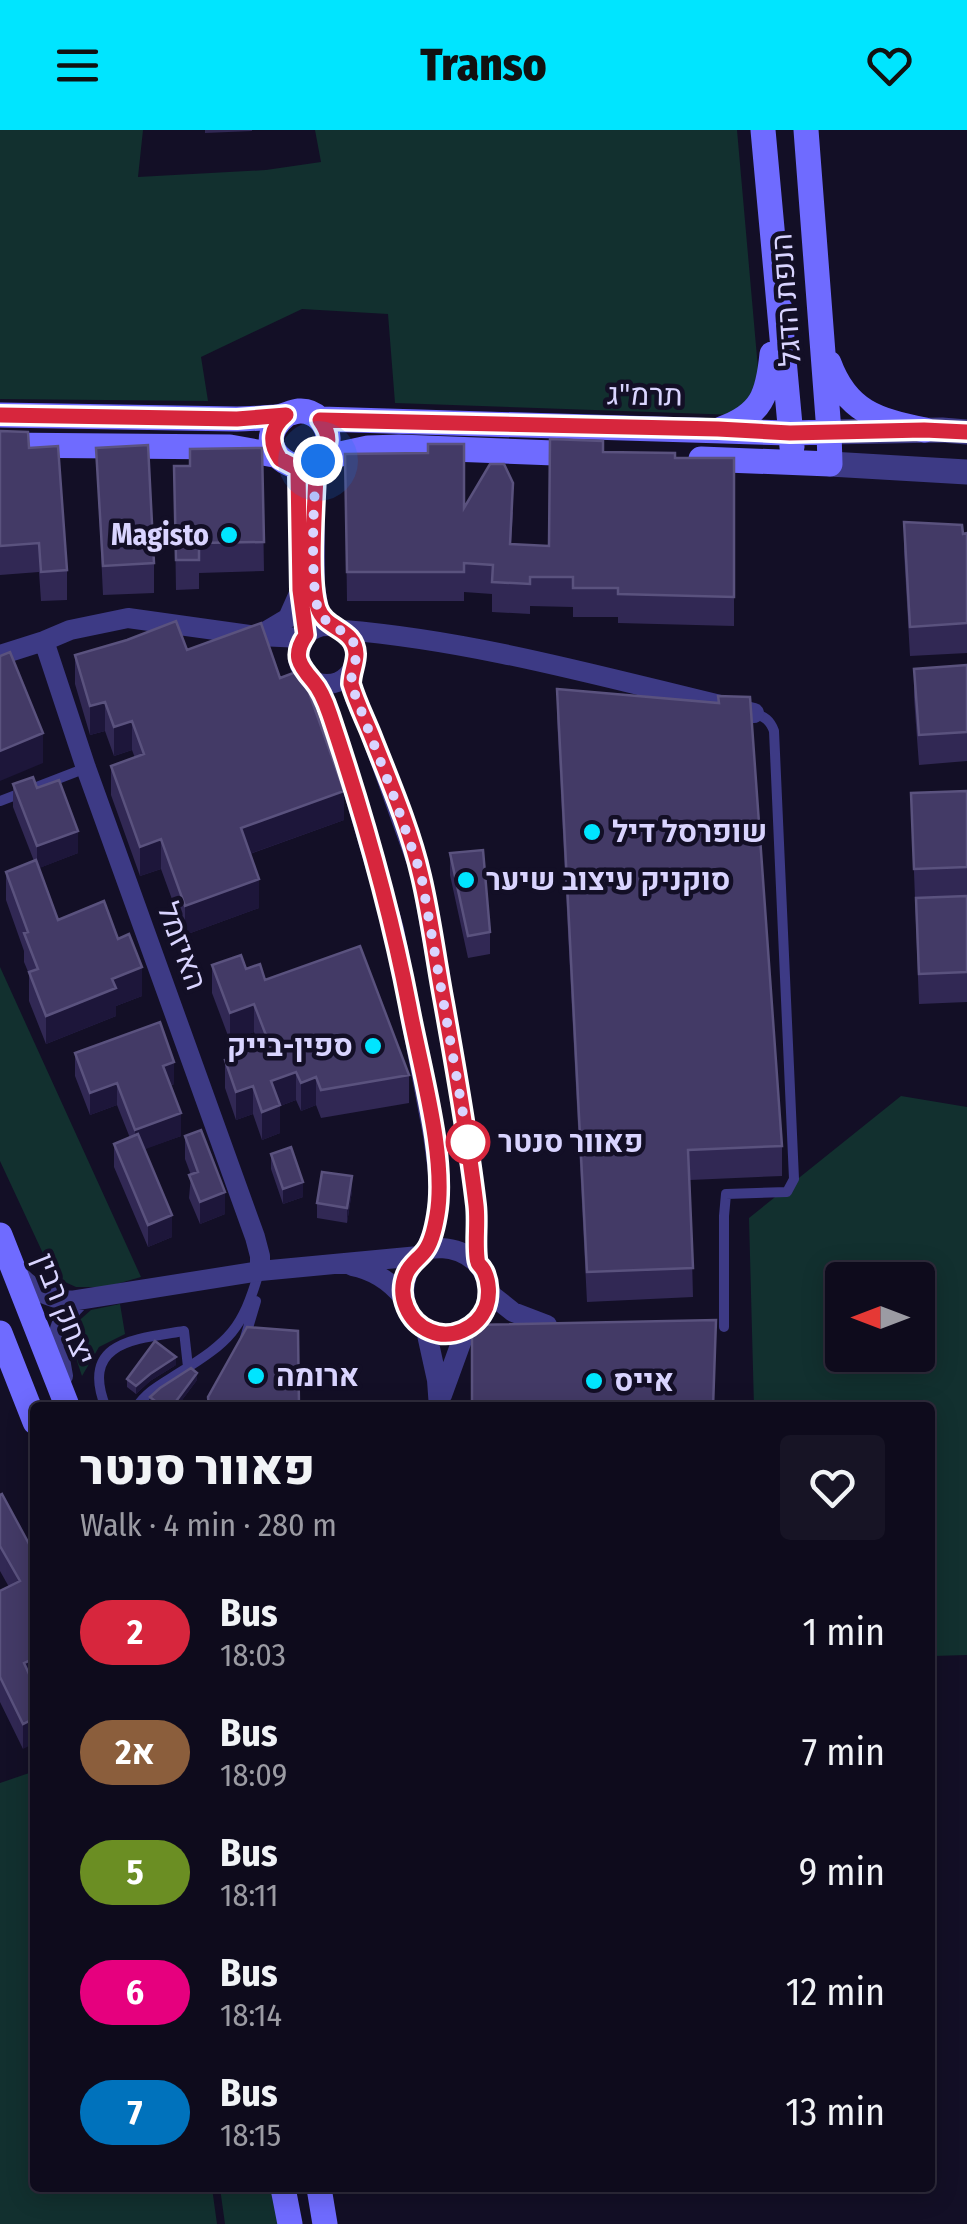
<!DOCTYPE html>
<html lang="en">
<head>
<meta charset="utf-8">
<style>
	:root { --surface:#0e0b1c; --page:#171425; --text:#f1f3f6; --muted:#9b9ba3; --line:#2e2b3b; --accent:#00e5ff }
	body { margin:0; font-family:"Fira Sans Condensed",Heebo,sans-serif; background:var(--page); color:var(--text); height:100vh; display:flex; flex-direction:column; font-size:38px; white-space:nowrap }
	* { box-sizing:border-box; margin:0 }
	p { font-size:32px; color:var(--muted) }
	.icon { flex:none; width:55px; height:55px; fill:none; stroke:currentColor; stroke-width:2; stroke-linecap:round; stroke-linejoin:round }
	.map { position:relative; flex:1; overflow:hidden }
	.sheet { position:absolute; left:30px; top:1272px; width:905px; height:790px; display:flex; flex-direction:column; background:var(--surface); border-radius:10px; box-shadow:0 5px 25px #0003,0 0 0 2px var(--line) }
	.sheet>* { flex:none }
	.badge { padding:0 20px; border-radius:32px; font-size:35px; line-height:65px }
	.needle { width:65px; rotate:270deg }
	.buttons { position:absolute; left:825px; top:1132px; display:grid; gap:20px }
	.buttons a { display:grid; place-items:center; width:110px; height:110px; border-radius:10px; background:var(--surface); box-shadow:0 5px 25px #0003,0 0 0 2px var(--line); font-size:50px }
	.you { position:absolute; width:50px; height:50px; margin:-25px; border:8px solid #fff; border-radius:50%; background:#1a73e8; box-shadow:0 0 0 15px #1a73e833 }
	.map>.badge { position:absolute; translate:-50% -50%; box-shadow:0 0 0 5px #fff }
	.round { display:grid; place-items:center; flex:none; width:105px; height:105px; border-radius:10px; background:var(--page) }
	.summary { display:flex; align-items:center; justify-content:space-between; height:170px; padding:0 50px }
	h1 { font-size:48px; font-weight:800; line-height:75px }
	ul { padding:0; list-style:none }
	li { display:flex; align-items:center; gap:30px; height:120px; padding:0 50px }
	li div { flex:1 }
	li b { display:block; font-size:38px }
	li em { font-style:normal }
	li .badge { min-width:110px; font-weight:700; text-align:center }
	header { display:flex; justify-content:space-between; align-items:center; height:130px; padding:0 50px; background:var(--accent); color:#111; font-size:45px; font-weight:800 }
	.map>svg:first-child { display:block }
	.green { fill:#12302f; fill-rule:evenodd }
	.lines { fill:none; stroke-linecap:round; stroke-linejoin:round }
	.service { stroke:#3d3a85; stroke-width:10 }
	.minor { stroke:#3d3a85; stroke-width:20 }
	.tertiary { stroke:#3d3a85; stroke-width:25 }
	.secondary { stroke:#6f6bff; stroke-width:25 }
	.wall { fill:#312854 }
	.shaded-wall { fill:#1d163a }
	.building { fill:#433a66; stroke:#5a527e; stroke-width:2.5 }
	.line-casing { stroke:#fff; stroke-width:22 }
	.line { stroke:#d7263d; stroke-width:15 }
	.walk { stroke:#d9d4ff; stroke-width:10; stroke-dasharray:0 18 }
	.poi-dot { fill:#00e5ff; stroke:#130f26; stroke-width:4 }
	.stop-dot { fill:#fff; stroke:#d7263d; stroke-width:5 }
	.labels { text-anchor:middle; stroke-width:9; stroke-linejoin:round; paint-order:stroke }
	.street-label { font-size:30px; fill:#d9d4ff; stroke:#130f26 }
	.poi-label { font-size:30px; font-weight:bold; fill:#d9d4ff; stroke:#130f26; text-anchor:start }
	.stop-label { font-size:30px; font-weight:bold; fill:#d9d4ff; stroke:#130f26; text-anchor:start }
</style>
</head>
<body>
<header><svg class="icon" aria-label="menu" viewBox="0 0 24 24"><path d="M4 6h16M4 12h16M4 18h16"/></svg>Transo<svg class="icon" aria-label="heart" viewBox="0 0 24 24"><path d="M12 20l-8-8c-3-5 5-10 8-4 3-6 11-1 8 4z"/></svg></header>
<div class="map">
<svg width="967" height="2094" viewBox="0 0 967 2094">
	<rect width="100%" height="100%" fill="#130f26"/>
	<path class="green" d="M0,0H143L138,47L266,40L321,32L315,0H737L759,250L737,285L395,273L388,184L302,179L201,227L208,271L0,269Z
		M0,837L141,1147L106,1157H76L54,1147L0,1031Z
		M901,966L967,977V1525L933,1526L930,1483V1278L754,1277L749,1088ZM842,1150H918V1225H842Z
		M120,1174L125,1204L99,1217L82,1246L71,1213L73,1196L91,1180Z
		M35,1641V2058H212L217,2094H0V1653Z
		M220,2058H273L281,2094H225Z"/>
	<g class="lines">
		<path class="service" d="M0,671L86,638
			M724,1197V1086L726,1064L787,1062L794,1049L774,601C770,590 765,587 754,583
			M245,1208L256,1171
			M106,1278C79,1211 136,1209 184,1201L188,1237
			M136,1278C147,1261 162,1254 179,1243C230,1211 242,1200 259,1142"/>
		<path class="minor" d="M319,331L315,355V457L319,481L331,496
			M297,338L301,459L306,505
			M298 525a29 29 0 1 1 58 0a29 29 0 1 1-58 0Z
			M343,500C481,511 620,552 754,583
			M258,506L288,488L300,461
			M44,511L86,638L255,1107L260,1126V1141
			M0,525L44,511L70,500L128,488L258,506L303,508
			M351,541V555L355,568L370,602L421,744L468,1012L477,1079V1131
			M313,550L327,578L339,612L394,799L433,1005L440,1057L435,1097L426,1120
			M441,1118C499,1121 505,1194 454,1204C411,1212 390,1163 415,1131C417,1129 423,1122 426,1120C430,1118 436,1119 441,1118Z
			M352,1136C373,1140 389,1150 403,1167
			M16,1142C32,1160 48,1168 71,1171L260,1141L419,1126
			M489,1163L513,1182L547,1195
			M426,1200L437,1250L439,1278
			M63,1246C57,1212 52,1196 80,1170
			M442,1265L466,1199"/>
		<path class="tertiary" d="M829,302L942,300L967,302
			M830,334L967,342"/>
		<path class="secondary" d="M763,0L792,317
			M829,233C847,282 877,290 925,300
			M0,285L237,289C250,289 263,288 276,287C284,286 291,282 299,281C315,280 329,294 328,310C326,365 237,325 286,285
			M321,289L790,303L829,302
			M721,299C762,285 768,264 772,224
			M0,315L230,317L274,325
			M322,328L368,318L399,317L581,324
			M701,329L830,334L829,302L806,0
			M0,1105L68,1278
			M0,1203L35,1292
			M283,2058L290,2094
			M319,2058L325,2094"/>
	</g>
	<path class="wall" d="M205,0H252V1L205,3Z
		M0,301L29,318L67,440V470L41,471L39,442L0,445Z
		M96,318L154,433V463L103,465Z
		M262,318L264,441L199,443V459L176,460L174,336H190Z
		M603,322L675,328H734V496L618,493V487H573V477L530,476V484L492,482V464L464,462V471H347L345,324L428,323L464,378L513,382L511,414L549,416Z
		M904,392L967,403V523L910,526L904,422Z
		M187,520L280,548L344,690L250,724L259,778L185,805L161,739L140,746L111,665V636L135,628L132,620L114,626L105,601L90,605L75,554V525Z
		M967,535V631L919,635L914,568V539Z
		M557,559L718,573V566L782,1016V1046L690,1050L693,1167L587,1172L557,588Z
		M13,654L37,658L78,723L39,738L58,790L142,866L116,876V886L46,914L29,871V844L24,832V821L6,770V742L34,731L13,677Z
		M967,661V872L919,874L911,663Z
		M450,723L490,802V824L468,828L450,745Z
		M212,835L246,839L265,850L409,945V973L321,988L316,975L301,981L296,970L280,976V1003L262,1010L253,984L236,990L225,958V930L260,917L254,902L230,911L212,863Z
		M75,923L174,954L170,956L181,1006L144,1019L172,1107L148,1117L114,1037V1014L130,1008L117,975L90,985L75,946Z
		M185,1006L225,1084L200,1094L189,1068L191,1045L185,1029Z
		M271,1024L303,1067L283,1074L271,1039Z
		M352,1061L347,1093L317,1088V1073Z
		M176,1235L150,1251L136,1264L127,1257V1249Z
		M197,1250L176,1278H154L150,1274V1267Z
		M0,1365L35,1425V1553L23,1619L0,1572V1461L9,1457L0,1441Z"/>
	<path class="shaded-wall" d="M105,572V601L90,605V576Z
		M132,591V620L114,626V597Z
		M43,603V633L0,651V621Z
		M344,661V690L241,727V698Z
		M78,701V723L37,739V716Z
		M161,709V739L140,746V717Z
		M259,749V778L185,805V776Z
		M142,837V866L116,876V886L46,914V886L112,849Z
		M254,874V902L230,911V883Z
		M174,932V954L163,958V936Z
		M296,942V970L280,976V1003L262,1010V982L271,951Z
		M316,947V975L301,981V953Z
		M117,953V975L90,985V963Z
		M253,956V984L236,990V962Z
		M181,983V1006L135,1023V1000Z
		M352,1046V1061L347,1093V1078Z
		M303,1052V1067L283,1074V1059Z
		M225,1062V1084L200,1094V1072Z
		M172,1085V1107L148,1117V1095Z
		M176,1227V1235L150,1251L136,1264V1256L150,1244Z
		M197,1243V1250L176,1278H171Z
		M35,1528V1553L24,1559V1533Z
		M35,1588V1613L23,1619V1594Z"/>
	<path class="building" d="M0,301L28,302L29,318L58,316L67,440L41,442L39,413L0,416Z
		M550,309L603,311V322L675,323V328H734V467L618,464V458H573V447H530V454L492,452L493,435L464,433V442H347L345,324L428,323V314H464V378L490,334H504L513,353L510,414L549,416Z
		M148,315L154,433L103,436L96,318Z
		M262,318L264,412L199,413V430H176L174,336H190V319Z
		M904,392L962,395L963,404L967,403V493L910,497Z
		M176,491L187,520L261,493L280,548L301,540L344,661L241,698L259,749L185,776L161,709L140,717L111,636L144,624L132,591L114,597L105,572L90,576L75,525L127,510Z
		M10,522L43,603L0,621V526Z
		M967,535V602L919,605L914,539Z
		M557,559L719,573L718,566L750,567L782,1016L688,1020L693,1138L587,1142Z
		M33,647L37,658L59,650L78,701L37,716L13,654Z
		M967,661V737L914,739L911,663Z
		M483,720L490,802L468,806L450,723Z
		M36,730L58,790L104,771L118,809L129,804L142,837L112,849L116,858L46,886L29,842L38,839L24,803L28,802L6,742Z
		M967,766V842L919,844L916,768Z
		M360,816L409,945L321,960L316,947L301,953L296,942L271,951L280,975L262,982L253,956L236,962L225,930L269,913L254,874L230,883L212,835L241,825L246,839L260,834L265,850Z
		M160,892L174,932L163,936L181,983L135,1000L117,953L90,963L75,923Z
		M201,1000L225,1062L200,1072L189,1045L198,1042L185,1006Z
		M138,1004L172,1085L148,1095L114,1014Z
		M291,1017L303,1052L283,1059L271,1024Z
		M322,1042L352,1046L347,1078L317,1073Z
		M716,1190L713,1278H472V1195Z
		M247,1197L298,1201L299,1278H209L208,1267Z
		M155,1211L176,1227L150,1244L136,1256L127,1249Z
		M191,1238L197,1243L171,1278H164L150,1267L160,1258Z
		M2,1364L35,1425V1528L24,1533L35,1557V1588L23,1594L0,1547V1461L20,1451L0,1416V1365Z"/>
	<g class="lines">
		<defs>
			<path id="line" d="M0,285L237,289L286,285C270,298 269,313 280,329L297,338L298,342L300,460L306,505C292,525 299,535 313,551C321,560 326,573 330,585C362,680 390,777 409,876C420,936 447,1027 437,1085C435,1097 432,1112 425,1121C419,1129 410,1134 406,1144C397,1166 408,1192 430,1201C451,1210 477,1199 486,1177C490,1166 489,1151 484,1141C479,1132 478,1137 477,1128C475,1110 478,1092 476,1075C468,1007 456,940 444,873C436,831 431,788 421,746C410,698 389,650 371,604C364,587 356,571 351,554C351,543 356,534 356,524C355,498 325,500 318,478C309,450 315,376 316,344C320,321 338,315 320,290L718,299L790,303L924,300L967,302"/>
		</defs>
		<use href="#line" class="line-casing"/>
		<use href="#line" class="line"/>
		<path class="walk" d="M318,331C313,359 310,454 318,479C326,501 356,498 356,524C356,534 351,543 351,554L394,667L421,744L468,1012"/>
	</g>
	<g class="poi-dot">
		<circle cx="229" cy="405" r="10"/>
		<circle cx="592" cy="702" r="10"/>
		<circle cx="466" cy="750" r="10"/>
		<circle cx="373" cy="916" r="10"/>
		<circle cx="256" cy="1246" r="10"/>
		<circle cx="594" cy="1251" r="10"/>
	</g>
	<circle class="stop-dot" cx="468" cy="1012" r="20"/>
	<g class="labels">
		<g class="street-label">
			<text transform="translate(786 170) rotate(-94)" y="10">הנפת הדגל</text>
			<text transform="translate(645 265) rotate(1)" y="10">תרמ"ג</text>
			<text transform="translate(182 816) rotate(70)" y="10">האיזמל</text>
			<text transform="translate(64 1179) rotate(68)" y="10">יצחק רבין</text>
		</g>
		<g class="poi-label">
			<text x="209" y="415" text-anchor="end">Magisto</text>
			<text x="612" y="712">שופרסל דיל</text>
			<text x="486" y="760">סוקניק עיצוב שיער</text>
			<text x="353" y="926" text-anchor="end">ספין-בייק</text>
			<text x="276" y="1256">ארומה</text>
			<text x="614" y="1261">אייס</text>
		</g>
		<g class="stop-label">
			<text x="498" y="1022">פאוור סנטר</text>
		</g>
	</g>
</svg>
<div class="buttons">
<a><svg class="needle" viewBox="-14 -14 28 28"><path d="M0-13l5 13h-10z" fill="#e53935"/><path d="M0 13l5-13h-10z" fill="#9b9ba3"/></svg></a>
</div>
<div class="you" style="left:318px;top:331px"></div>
<section class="sheet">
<div class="summary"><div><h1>פאוור סנטר</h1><p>Walk · 4 min · 280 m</p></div><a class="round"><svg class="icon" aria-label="heart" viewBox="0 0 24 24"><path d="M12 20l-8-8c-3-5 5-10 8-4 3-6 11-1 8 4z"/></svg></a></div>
<ul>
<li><span class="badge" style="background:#d7263d;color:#fff">2</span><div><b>Bus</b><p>18:03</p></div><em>1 min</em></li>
<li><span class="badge" style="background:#8b5e3c;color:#fff">2א</span><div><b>Bus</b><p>18:09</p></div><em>7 min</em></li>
<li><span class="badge" style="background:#6b8e23;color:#fff">5</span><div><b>Bus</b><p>18:11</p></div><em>9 min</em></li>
<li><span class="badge" style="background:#e6007e;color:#fff">6</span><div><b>Bus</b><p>18:14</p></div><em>12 min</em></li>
<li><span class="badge" style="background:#0072bc;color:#fff">7</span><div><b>Bus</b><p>18:15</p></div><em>13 min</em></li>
</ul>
</section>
</div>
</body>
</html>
